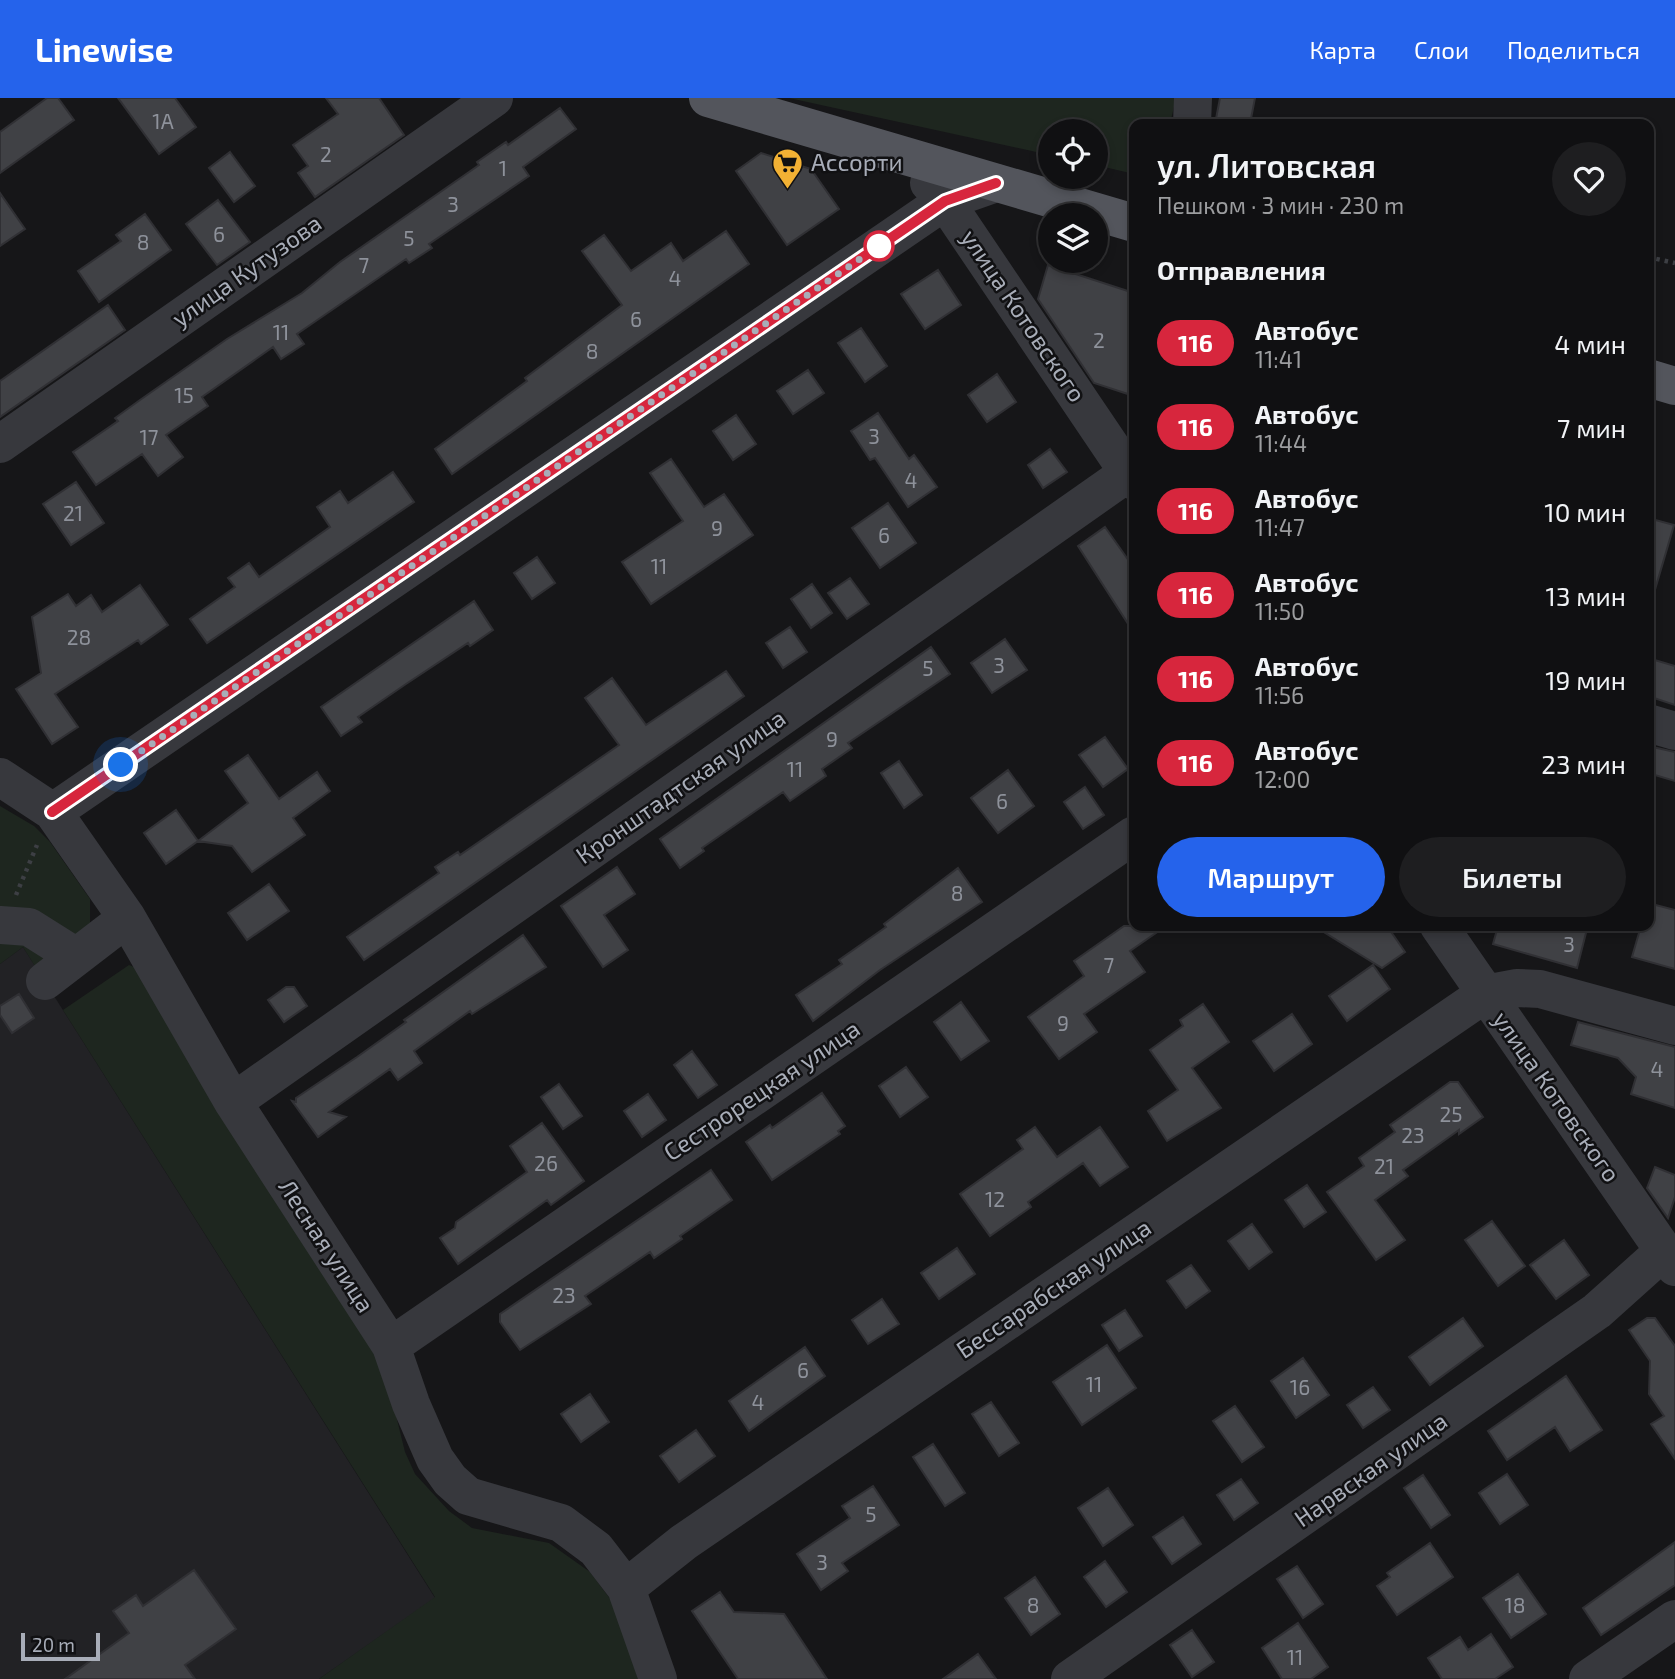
<!DOCTYPE html>
<html lang="ru">
<head>
<meta charset="utf-8">
<style>
	:root { --surface:#101012; --page:#1e1e20; --text:#f1f3f6; --muted:#9c9d9f; --line:#303032; --accent:#2563eb }
	body { margin:0; font-family:"Exo 2",sans-serif; background:var(--page); color:var(--text); height:100vh; display:flex; flex-direction:column; font-size:26px; white-space:nowrap }
	* { box-sizing:border-box; margin:0 }
	p { font-size:23px; color:var(--muted) }
	.icon { flex:none; width:38px; height:38px; fill:none; stroke:currentColor; stroke-width:2; stroke-linecap:round; stroke-linejoin:round }
	.map { position:relative; flex:1; overflow:hidden }
	.sheet { position:absolute; left:1129px; top:21px; width:525px; height:812px; display:flex; flex-direction:column; background:var(--surface); border-radius:14px; box-shadow:0 4px 10px #0003,0 0 0 2px var(--line) }
	.sheet>* { flex:none }
	.badge { padding:0 14px; border-radius:23px; font-size:24px; line-height:46px }
	.fabs { position:absolute; left:1038px; top:21px; display:grid; gap:14px }
	.fabs a { display:grid; place-items:center; width:70px; height:70px; border-radius:50%; background:var(--surface); box-shadow:0 4px 10px #0003,0 0 0 2px var(--line); font-size:35px }
	.scale { position:absolute; left:21px; bottom:18px; width:79px; box-sizing:border-box; padding-left:7px; border:4px solid #a8adb8; border-top:0; font-size:19px; line-height:24px; white-space:nowrap; color:#a8adb8; -webkit-text-stroke:5px #111113; paint-order:stroke }
	.you { position:absolute; width:35px; height:35px; margin:-18px; border:5px solid #fff; border-radius:50%; background:#1a73e8; box-shadow:0 0 0 10px #1a73e833 }
	.map>.badge { position:absolute; translate:-50% -50%; box-shadow:0 0 0 4px #fff }
	h2 { padding:0 28px; font-size:26px; line-height:63px }
	.round { display:grid; place-items:center; flex:none; width:74px; height:74px; border-radius:37px; background:var(--page) }
	.overview { display:flex; align-items:center; justify-content:space-between; height:119px; padding:0 28px }
	h1 { font-size:33px; font-weight:600; line-height:52px }
	.primary-button { display:flex; gap:14px; margin-top:auto; padding:14px 28px }
	.primary-button a { flex:1; height:80px; border-radius:42px; background:var(--accent); color:#fff; font-size:28px; font-weight:600; line-height:80px; text-align:center }
	.primary-button a+a { background:var(--page); color:var(--text) }
	ul { padding:0; list-style:none }
	li { display:flex; align-items:center; gap:21px; height:84px; padding:0 28px }
	li div { flex:1 }
	li b { display:block; font-size:26px }
	li em { font-style:normal }
	li .badge { min-width:77px; font-weight:700; text-align:center }
	header { display:flex; align-items:center; gap:42px; box-sizing:border-box; height:98px; padding:0 35px; background:var(--accent); color:#fff }
	header strong { font-size:33px }
	nav { display:flex; gap:38px; margin-inline-start:auto; font-size:24px }
	.map>svg:first-child { display:block }
	.built { fill:#222225 }
	.green { fill:#1e261f }
	.building { fill:#404145; stroke:#303034; stroke-width:2 }
	.lines { fill:none; stroke-linecap:round; stroke-linejoin:round }
	.path { stroke:#3d3f44; stroke-width:4.5; stroke-dasharray:3.5 5; stroke-linecap:butt }
	.minor { stroke:#37383d; stroke-width:38 }
	.major { stroke:#53555c; stroke-width:38 }
	.line-casing { stroke:#fff; stroke-width:16 }
	.line { stroke:#d7263d; stroke-width:10 }
	.walk { stroke:#a8adb8; stroke-width:7; stroke-dasharray:0 12.6 }
	.stop-dot { fill:#fff; stroke:#d7263d; stroke-width:3.5 }
	.labels { text-anchor:middle; stroke-width:5; stroke-linejoin:round; paint-order:stroke }
	.number-label { font-size:21px; fill:#8e929b }
	.poi-label { font-size:24px; fill:#a8adb8; stroke:#111113; text-anchor:start }
	.street-label { font-size:24px; fill:#a8adb8; stroke:#111113 }
</style>
</head>
<body>
<header>
<strong>Linewise</strong>
<nav><a>Карта</a><a>Слои</a><a>Поделиться</a></nav>
</header>
<div class="map">
<svg width="1675" height="1581" viewBox="0 0 1675 1581">
	<rect width="100%" height="100%" fill="#161618"/>
	<path class="built" d="M23,849L435,1500L319,1581H0V866Z"/>
	<path class="green" d="M789,0H1176L1170,26H1134V76L1096,67V33H1050V57Z
		M0,708L34,728L50,744L90,801V826L38,873L23,849L0,866Z
		M129,867L134,869L382,1261L405,1354L415,1376L449,1413L472,1430L549,1445L590,1474L617,1510L638,1581H319L435,1499L63,912Z"/>
	<path class="building" d="M47,0H58L74,22L0,75V34Z
		M118,0H175L196,29L159,56Z
		M326,0H379L404,37L315,99L298,75L308,68L293,47L338,16Z
		M1220,0H1255L1250,26H1215Z
		M560,10L576,31L523,69L529,78L429,146L432,150L409,165L406,161L297,236L304,246L281,261L273,249L202,299L208,308L166,337L183,359L158,378L142,356L96,387L73,354L118,323L115,320L140,302L227,241L302,195L340,164L479,67L477,64L506,44L508,47Z
		M230,54L255,88L234,104L209,70Z
		M761,55L811,71L839,111L787,147L736,73Z
		M0,95L25,131L0,148Z
		M218,102L250,144L217,167L186,126Z
		M145,116L171,152L99,204L78,173L121,143L116,137Z
		M726,133L749,166L452,376L435,351L527,283L525,280L622,207L582,153L604,137L631,173L671,145L683,163Z
		M1048,167L1134,195V298L1094,285L1038,201Z
		M938,172L961,207L925,231L901,196Z
		M108,207L125,232L0,319V283Z
		M861,230L887,268L865,284L838,245Z
		M808,272L824,295L793,316L777,293Z
		M997,276L1016,304L987,324L968,297Z
		M878,315L909,361L914,357L937,389L908,409L875,360L870,362L851,333Z
		M736,317L756,346L733,362L713,333Z
		M1050,351L1067,374L1043,390L1028,367Z
		M671,361L704,409L724,396L753,437L651,506L622,464L683,423L650,375Z
		M393,374L414,404L207,545L190,521L235,489L228,480L249,465L259,479L330,429L317,409L340,393L348,405Z
		M76,384L104,425L71,447L43,406Z
		M888,405L916,445L880,470L852,430Z
		M1648,420L1674,427L1654,495L1648,494Z
		M1105,429L1134,470V535L1078,448Z
		M537,459L555,485L532,501L514,475Z
		M850,480L869,506L847,521L828,495Z
		M812,486L832,515L811,530L791,501Z
		M140,487L168,527L141,546L138,542L55,596L78,629L52,646L16,591L41,575L32,519L68,496L76,508L91,497L102,514Z
		M474,503L493,532L470,548L468,545L406,586L358,619L362,624L341,638L321,609Z
		M790,529L807,554L783,570L766,545Z
		M1005,541L1027,572L992,595L971,565Z
		M931,549L950,576L848,645L852,650L822,671L826,678L790,703L783,694L702,750L704,753L680,770L660,741Z
		M1648,560L1675,568V607L1648,598Z
		M726,573L744,598L364,862L347,839L439,775L435,769L458,754L460,757L619,647L585,600L612,580L646,627Z
		M1105,639L1128,671L1103,689L1079,657Z
		M1648,648L1675,654V683L1648,675Z
		M248,657L279,701L317,674L330,693L293,720L305,737L252,774L232,748L198,743L248,705L225,673Z
		M899,663L922,697L904,710L881,675Z
		M1008,672L1034,708L998,735L971,700Z
		M1085,689L1104,717L1083,731L1064,704Z
		M176,712L198,743L166,766L144,735Z
		M617,769L635,796L604,817L628,852L603,869L561,808Z
		M958,770L982,804L880,872L813,923L796,897L842,866L839,862L886,829L884,826Z
		M269,786L289,813L247,842L228,815Z
		M1648,805L1675,812V871L1632,859L1641,828H1648Z
		M1124,828H1166L1130,853L1145,874L1084,916L1097,934L1059,961L1028,919L1084,878L1074,863Z
		M1314,828H1387L1405,854L1382,870Z
		M1498,828H1576L1587,831L1577,870L1493,846Z
		M523,837L546,869L472,916L470,913L414,953L422,965L398,982L390,971L329,1014L346,1019L318,1039L292,1003L296,1004V1000L357,959L406,924L404,922Z
		M1373,867L1390,891L1347,923L1329,898Z
		M286,889H294L307,908L284,924L268,902Z
		M19,896L34,920L12,935L0,917V908Z
		M961,904L989,943L961,962L934,924Z
		M1203,906L1229,944L1192,970L1221,1010L1167,1043L1148,1013L1178,992L1150,952L1183,928L1180,922Z
		M1292,916L1312,946L1274,973L1253,943Z
		M1578,924L1675,949V1010L1631,996L1636,979L1618,960L1571,947Z
		M692,953L717,987L698,1000L674,967Z
		M906,969L928,999L900,1019L879,988Z
		M1450,984H1458L1483,1019L1459,1036V1032L1403,1072L1408,1078L1375,1102L1405,1142L1376,1162L1327,1094L1364,1068L1359,1060L1395,1034L1390,1027Z
		M559,986L582,1018L563,1031L541,999Z
		M822,995L845,1028L838,1033L840,1036L772,1082L746,1044L770,1027L772,1030Z
		M648,996L666,1022L642,1039L624,1013Z
		M542,1025L584,1083L551,1107L547,1102L458,1166L440,1140L455,1130L456,1124L527,1074L510,1048Z
		M1035,1029L1057,1059L1100,1029L1128,1069L1100,1088L1083,1065L1028,1104L1031,1109L990,1138L960,1096L1023,1051L1017,1042Z
		M1655,1069L1675,1077V1099L1668,1120L1647,1090Z
		M711,1072L732,1102L680,1138L682,1141L654,1160L650,1154L585,1198L591,1206L520,1252L500,1224V1216Z
		M1307,1087L1326,1114L1304,1129L1285,1102Z
		M1492,1123L1525,1168L1498,1188L1465,1142Z
		M1252,1126L1272,1154L1249,1171L1228,1143Z
		M1564,1142L1589,1177L1556,1201L1530,1167Z
		M957,1150L975,1176L939,1201L921,1175Z
		M1191,1167L1210,1193L1186,1210L1167,1183Z
		M882,1201L899,1226L868,1246L852,1222Z
		M1125,1212L1142,1238L1119,1253L1102,1227Z
		M1463,1220L1483,1248L1430,1287L1409,1259Z
		M1647,1220H1655L1675,1248V1361L1651,1326L1664,1318L1649,1296L1650,1263L1629,1232Z
		M1107,1247L1136,1290L1082,1327L1053,1284Z
		M805,1249L825,1278L749,1333L729,1303Z
		M1303,1260L1329,1297L1296,1320L1271,1283Z
		M1566,1278L1602,1332L1570,1353L1555,1329L1507,1362L1488,1333Z
		M1373,1289L1390,1312L1363,1330L1347,1307Z
		M590,1296L609,1324L581,1344L561,1316Z
		M991,1304L1019,1345L999,1358L972,1316Z
		M1235,1308L1264,1349L1242,1364L1213,1323Z
		M696,1332L715,1358L679,1384L660,1358Z
		M933,1346L965,1395L945,1408L913,1359Z
		M1507,1376L1528,1407L1500,1426L1479,1395Z
		M1423,1377L1450,1417L1431,1430L1404,1390Z
		M1241,1381L1258,1405L1234,1422L1217,1397Z
		M873,1388L899,1427L842,1465L848,1473L821,1492L797,1456L850,1420L842,1408Z
		M1108,1390L1133,1427L1103,1448L1078,1410Z
		M1183,1419L1201,1446L1172,1466L1153,1439Z
		M1675,1444V1487L1601,1537L1583,1510Z
		M1430,1445L1453,1479L1397,1517L1377,1488L1390,1479L1387,1475Z
		M1105,1463L1127,1494L1106,1509L1084,1479Z
		M1297,1468L1323,1506L1303,1520L1277,1481Z
		M194,1472L236,1531L185,1567L195,1581H65L129,1535L113,1513L136,1497L143,1508Z
		M1518,1476L1546,1516L1511,1540L1483,1500Z
		M1035,1479L1060,1516L1031,1537L1005,1500Z
		M720,1494L734,1514L784,1516L827,1581H738L692,1513Z
		M1298,1525L1328,1569L1311,1581H1282L1262,1550Z
		M1192,1532L1214,1564L1192,1579L1170,1547Z
		M1491,1536L1513,1569L1495,1581H1442L1428,1560L1460,1539L1468,1552Z
		M978,1556L996,1581H943Z"/>
	<g class="lines">
		<path class="path" d="M1648,159L1675,165
			M16,797L37,747"/>
		<path class="minor" d="M1192,26L1193,0
			M929,85L945,103L1134,383
			M0,346L494,0
			M1648,625L1675,633
			M0,679L53,714L127,820L233,1004L391,1248L411,1306L435,1361L450,1382L468,1398L561,1425L596,1451L626,1490L658,1581
			M53,714L945,103L996,85
			M0,827L29,829L75,858
			M1439,828L1675,1169
			M45,883L127,820
			M233,1004L1128,375
			M391,1248L1134,737
			M626,1490L684,1444L1485,896L1517,890L1540,891L1675,928
			M1070,1581L1597,1213L1664,1153
			M1588,1581L1675,1521"/>
		<path class="major" d="M708,0L1134,125
			M1648,280L1675,288"/>
	</g>
	<g class="lines">
		<defs>
			<path id="line" d="M52,714L945,103L996,85"/>
		</defs>
		<use href="#line" class="line-casing"/>
		<use href="#line" class="line"/>
		<path class="walk" d="M121,667L879,148"/>
	</g>
	<defs>
		<symbol id="supermarket-pin" viewBox="-11 -11 22 30"><path d="M0 17L-7.5 6A9.5 9.5 0 1 1 7.5 6Z" fill="#f2b134" stroke="#111113"/><path d="M-6-5.5h2.5l.6 2H6L4.5 2H-2.5L-4.4-4H-6ZM-1.5 3.2a1.3 1.3 0 1 0 .1 0ZM3 3.2a1.3 1.3 0 1 0 .1 0Z" fill="#111"/></symbol>
	</defs>
	<g fill-rule="evenodd">
		<use href="#supermarket-pin" x="770" y="48" width="35" height="47"/>
	</g>
	<circle class="stop-dot" cx="879" cy="148" r="14"/>
	<g class="labels">
		<g class="number-label">
			<text x="163" y="31">1А</text>
			<text x="326" y="64">2</text>
			<text x="503" y="78">1</text>
			<text x="453" y="114">3</text>
			<text x="219" y="144">6</text>
			<text x="409" y="148">5</text>
			<text x="143" y="152">8</text>
			<text x="364" y="175">7</text>
			<text x="675" y="188">4</text>
			<text x="636" y="229">6</text>
			<text x="281" y="242">11</text>
			<text x="1099" y="250">2</text>
			<text x="592" y="261">8</text>
			<text x="184" y="305">15</text>
			<text x="874" y="346">3</text>
			<text x="149" y="347">17</text>
			<text x="911" y="390">4</text>
			<text x="73" y="423">21</text>
			<text x="717" y="438">9</text>
			<text x="884" y="445">6</text>
			<text x="659" y="476">11</text>
			<text x="79" y="547">28</text>
			<text x="999" y="575">3</text>
			<text x="928" y="578">5</text>
			<text x="832" y="649">9</text>
			<text x="795" y="679">11</text>
			<text x="1002" y="711">6</text>
			<text x="957" y="803">8</text>
			<text x="1569" y="854">3</text>
			<text x="1109" y="875">7</text>
			<text x="1063" y="933">9</text>
			<text x="1657" y="979">4</text>
			<text x="1451" y="1024">25</text>
			<text x="1413" y="1045">23</text>
			<text x="546" y="1073">26</text>
			<text x="1384" y="1076">21</text>
			<text x="995" y="1109">12</text>
			<text x="564" y="1205">23</text>
			<text x="803" y="1280">6</text>
			<text x="1094" y="1294">11</text>
			<text x="1300" y="1297">16</text>
			<text x="758" y="1312">4</text>
			<text x="871" y="1424">5</text>
			<text x="822" y="1472">3</text>
			<text x="1033" y="1515">8</text>
			<text x="1515" y="1515">18</text>
			<text x="1295" y="1567">11</text>
		</g>
		<g class="poi-label">
			<text x="811" y="73">Ассорти</text>
		</g>
		<g class="street-label">
			<text transform="translate(247 173) rotate(-35)" y="8">улица Кутузова</text>
			<text transform="translate(1023 218) rotate(56)" y="8">улица Котовского</text>
			<text transform="translate(681 689) rotate(-35)" y="8">Кронштадтская улица</text>
			<text transform="translate(762 993) rotate(-34)" y="8">Сестрорецкая улица</text>
			<text transform="translate(1556 999) rotate(55)" y="8">улица Котовского</text>
			<text transform="translate(326 1148) rotate(57)" y="8">Лесная улица</text>
			<text transform="translate(1054 1191) rotate(-34)" y="8">Бессарабская улица</text>
			<text transform="translate(1371 1372) rotate(-35)" y="8">Нарвская улица</text>
		</g>
	</g>
</svg>
<div class="fabs">
<a><svg class="icon" aria-label="locate" viewBox="0 0 24 24"><circle cx="12" cy="12" r="6"/><path d="M12 2v4M12 18v4M2 12h4M18 12h4"/></svg></a>
<a><svg class="icon" aria-label="layers" viewBox="0 0 24 24"><path d="M12 4l9 5-9 5-9-5zM3 14l9 5 9-5"/></svg></a>
</div>
<div class="scale">20 m</div>
<div class="you" style="left:121px;top:667px"></div>
<section class="sheet">
<div class="overview"><div><h1>ул. Литовская</h1><p>Пешком · 3 мин · 230 m</p></div><a class="round"><svg class="icon" aria-label="heart" viewBox="0 0 24 24"><path d="M12 20l-8-8c-3-5 5-10 8-4 3-6 11-1 8 4z"/></svg></a></div>
<h2>Отправления</h2>
<ul>
<li><span class="badge" style="background:#d7263d;color:#fff">116</span><div><b>Автобус</b><p>11:41</p></div><em>4 мин</em></li>
<li><span class="badge" style="background:#d7263d;color:#fff">116</span><div><b>Автобус</b><p>11:44</p></div><em>7 мин</em></li>
<li><span class="badge" style="background:#d7263d;color:#fff">116</span><div><b>Автобус</b><p>11:47</p></div><em>10 мин</em></li>
<li><span class="badge" style="background:#d7263d;color:#fff">116</span><div><b>Автобус</b><p>11:50</p></div><em>13 мин</em></li>
<li><span class="badge" style="background:#d7263d;color:#fff">116</span><div><b>Автобус</b><p>11:56</p></div><em>19 мин</em></li>
<li><span class="badge" style="background:#d7263d;color:#fff">116</span><div><b>Автобус</b><p>12:00</p></div><em>23 мин</em></li>
</ul>
<div class="primary-button"><a>Маршрут</a><a>Билеты</a></div>
</section>
</div>
</body>
</html>
